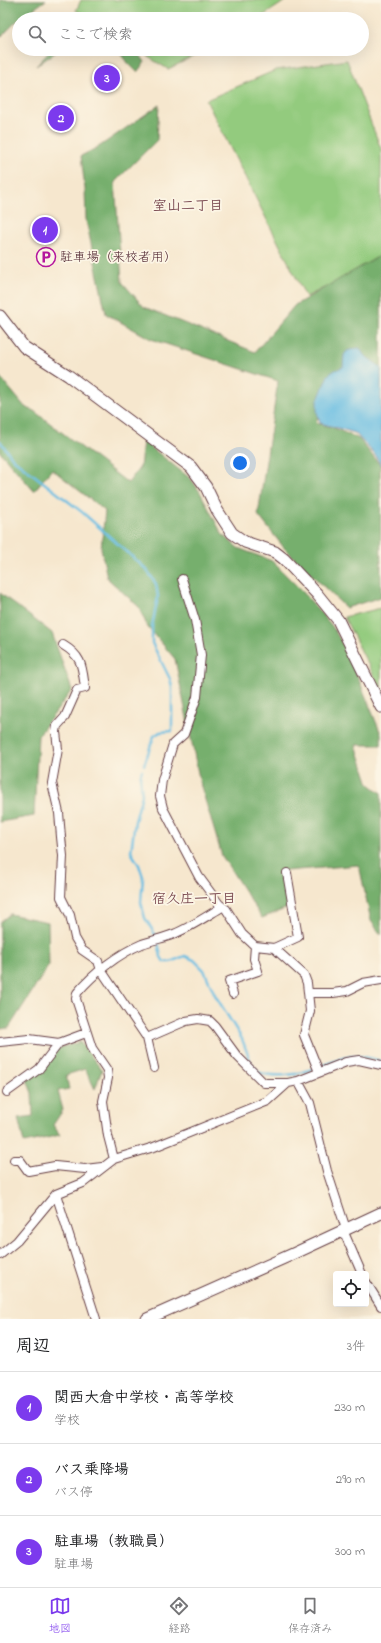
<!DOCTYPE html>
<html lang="ja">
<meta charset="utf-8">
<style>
:root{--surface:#fff;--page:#f2f2f2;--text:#202124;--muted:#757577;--line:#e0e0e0;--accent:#7c3aed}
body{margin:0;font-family:"Indie Flower","Klee One",sans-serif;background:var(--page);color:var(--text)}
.controls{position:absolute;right:12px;bottom:12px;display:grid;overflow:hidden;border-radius:4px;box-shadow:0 4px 16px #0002}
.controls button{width:36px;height:36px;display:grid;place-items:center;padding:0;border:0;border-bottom:1px solid var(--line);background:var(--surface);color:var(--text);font:20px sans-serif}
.you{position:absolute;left:240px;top:463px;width:14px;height:14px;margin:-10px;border:3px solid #fff;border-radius:50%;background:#1a73e8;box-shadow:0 0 0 6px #1a73e833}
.badge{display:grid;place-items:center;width:26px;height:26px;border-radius:50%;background:var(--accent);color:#fff;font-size:13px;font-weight:700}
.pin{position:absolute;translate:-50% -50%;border:2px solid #fff;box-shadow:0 1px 4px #0006}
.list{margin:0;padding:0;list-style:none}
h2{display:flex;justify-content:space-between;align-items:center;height:52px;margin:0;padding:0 16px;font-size:17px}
h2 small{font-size:13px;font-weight:400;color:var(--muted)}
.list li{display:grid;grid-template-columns:26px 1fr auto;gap:12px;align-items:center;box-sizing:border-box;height:72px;padding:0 16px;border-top:1px solid var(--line)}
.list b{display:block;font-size:15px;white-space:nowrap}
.list p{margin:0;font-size:13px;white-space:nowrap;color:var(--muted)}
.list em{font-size:13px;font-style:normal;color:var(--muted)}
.icon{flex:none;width:22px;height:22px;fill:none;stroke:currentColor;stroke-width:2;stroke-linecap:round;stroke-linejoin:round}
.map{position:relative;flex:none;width:381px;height:1319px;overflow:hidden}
.search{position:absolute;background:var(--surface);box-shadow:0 4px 16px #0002;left:12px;right:12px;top:12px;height:44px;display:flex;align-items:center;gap:10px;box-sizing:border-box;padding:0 14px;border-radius:22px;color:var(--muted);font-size:15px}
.sheet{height:268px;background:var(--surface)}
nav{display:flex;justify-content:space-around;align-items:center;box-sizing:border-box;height:56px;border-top:1px solid var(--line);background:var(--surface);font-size:11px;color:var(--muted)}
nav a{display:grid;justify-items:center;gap:2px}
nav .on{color:var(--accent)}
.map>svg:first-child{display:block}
.green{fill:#93cb7e;stroke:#6e7554}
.forest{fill:#76af6d;stroke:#60674c}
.water{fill:#65bce2;stroke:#586e86}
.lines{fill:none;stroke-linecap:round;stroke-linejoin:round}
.stream{stroke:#65bce2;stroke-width:2.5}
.street-casing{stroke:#643d43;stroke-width:10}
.secondary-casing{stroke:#643d43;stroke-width:13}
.street{stroke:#fff;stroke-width:8}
.secondary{stroke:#fff;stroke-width:11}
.labels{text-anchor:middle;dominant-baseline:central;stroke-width:3.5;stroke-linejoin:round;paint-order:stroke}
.poi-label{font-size:13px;fill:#4a1f2b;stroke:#fcf5e5;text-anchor:start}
.neighbourhood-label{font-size:14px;font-weight:bold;fill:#7c4c53;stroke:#fcf5e5}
</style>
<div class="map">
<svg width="381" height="1319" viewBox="0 0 381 1319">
<rect width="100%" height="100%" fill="#fcf5e5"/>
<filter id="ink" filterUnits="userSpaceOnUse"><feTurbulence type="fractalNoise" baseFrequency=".025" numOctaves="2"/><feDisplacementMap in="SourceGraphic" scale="8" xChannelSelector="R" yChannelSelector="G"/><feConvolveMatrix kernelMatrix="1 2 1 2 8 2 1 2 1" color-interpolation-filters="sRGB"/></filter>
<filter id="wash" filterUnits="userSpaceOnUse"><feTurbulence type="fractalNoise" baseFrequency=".012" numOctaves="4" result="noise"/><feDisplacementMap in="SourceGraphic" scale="16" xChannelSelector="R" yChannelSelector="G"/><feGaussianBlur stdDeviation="0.9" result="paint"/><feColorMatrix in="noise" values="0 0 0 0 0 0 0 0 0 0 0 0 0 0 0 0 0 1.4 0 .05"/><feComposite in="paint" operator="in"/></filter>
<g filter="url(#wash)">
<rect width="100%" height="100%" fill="#f6e7ce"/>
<!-- green -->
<path class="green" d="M81,0H287L258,19H99L76,11Z
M142,49H210L168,69L148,57Z
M347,60L381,149V259L306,297L206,100L276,70Z
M381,608V690L344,617Z"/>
<!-- forest -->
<path class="forest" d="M0,0H46L17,21L0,38Z
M52,49H60L36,66Z
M118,49H136L145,62L137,72L128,63Z
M159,105L157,140L115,182L122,282L144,307L255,352L295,305L381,255V372L347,373L328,378L316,423L334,428L359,439L380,465L381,597L346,608L285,549L258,515L278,381L151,339L106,314L86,220L85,189L81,156L100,146Z
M0,377L25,407L34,411L128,483L140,467L143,441L191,479L200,492L222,534L238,548L272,561L303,592L332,626L348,653L381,734V745H356L369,784L381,793V935L371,921L359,865L285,871L290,907L262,918L222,856L200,783L175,659L147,626L139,607L107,578L101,548L105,511L52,469L34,491L0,452Z
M0,593L52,633L72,690L38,736L34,816L0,822Z
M10,914L48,922L49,965L9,1028L0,1029V922Z
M80,1042L102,1070L95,1089L85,1069L66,1075L69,1089L58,1091L63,1110L53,1125L60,1135L24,1143L18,1118L33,1116L32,1093L27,1080L58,1048Z"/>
<!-- water -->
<path class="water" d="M357,348H360L364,355L381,367V466L375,455L355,433L320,423L317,412V402L328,375L335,370L343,367L344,355L347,351Z"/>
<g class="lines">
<!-- stream -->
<path class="stream" d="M0,441L13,459L82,512L147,570L156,584L158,597L152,626V643L170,679L172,687V731L160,732L154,736L144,765
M142,770L140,777L142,795L135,821L131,852L139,865L143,877L141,902L145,918L156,936
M158,942L161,957L164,962H170L185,956L194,960L204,970L215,995L242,1039L251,1063L258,1072C274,1078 297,1075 312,1069
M320,1066C347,1057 352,1052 381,1061"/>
</g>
</g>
<g filter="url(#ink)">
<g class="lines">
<defs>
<path id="street" d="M182,579L195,620L201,655L197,697L184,734L173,744L162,780L160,796L163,808L199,877L219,904L226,909L242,934L255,946L274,948L304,975L307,983L310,1011L304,1035L319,1072
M63,645C83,657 82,667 85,688L77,690L65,717L57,726L56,732L58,749L52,783L59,813L61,837L63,856L61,897L70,915L75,938L82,950L98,961L101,970L147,1038L154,1068
M274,948L298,937L287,873
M308,993H333L347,991L363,983L381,980
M233,994L229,981L258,971L254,959L255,946
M147,1038L186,1021L198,1019L210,1021L215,1026L237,1056L264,1083H288
M0,1042L29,1039L59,1043L86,1033
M298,1081L310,1103L327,1171L346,1229
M7,1092L39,1069L59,1043
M114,1159L108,1136L103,1101L108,1078L107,1070L92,1048L76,999L77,993C94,973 118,954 142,944C153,940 164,938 174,934C191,927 207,916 222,907
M14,1160H20L28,1171L55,1166L85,1169L102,1167
M56,1194L96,1319
M343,1230L362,1274
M0,1255L17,1241L56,1194L83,1183L114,1159L154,1147L268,1101L288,1083L298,1081L346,1062L359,1060L381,1065
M366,1282L381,1306"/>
<path id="secondary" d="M0,316L24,347L69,376L191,467L206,487L217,510L232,533L245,542L275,552L284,559L317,594L338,620L381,707
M147,1319L293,1254L381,1213"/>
</defs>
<!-- street casing -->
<use href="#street" class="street-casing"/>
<!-- secondary casing -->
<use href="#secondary" class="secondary-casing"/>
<!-- street -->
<use href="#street" class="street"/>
<!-- secondary -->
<use href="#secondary" class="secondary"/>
</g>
</g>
<!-- icons -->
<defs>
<symbol id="parking-ring" viewBox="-11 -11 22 22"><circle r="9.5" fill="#fcf5e5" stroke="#b5179e" stroke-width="1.5"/><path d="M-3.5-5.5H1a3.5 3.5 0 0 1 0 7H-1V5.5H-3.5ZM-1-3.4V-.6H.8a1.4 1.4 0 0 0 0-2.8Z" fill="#b5179e"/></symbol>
</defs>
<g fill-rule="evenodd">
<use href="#parking-ring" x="35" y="246" width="22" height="22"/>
</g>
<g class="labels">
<!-- poi labels -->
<g class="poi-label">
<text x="60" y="257">駐車場（来校者用）</text>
</g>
<!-- neighbourhood labels -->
<g class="neighbourhood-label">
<text x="188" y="206">室山二丁目</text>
<text x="194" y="899">宿久庄一丁目</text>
</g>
</g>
</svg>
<div class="controls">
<button><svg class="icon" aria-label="locate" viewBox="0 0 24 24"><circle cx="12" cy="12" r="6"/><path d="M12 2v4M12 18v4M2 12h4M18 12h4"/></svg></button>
</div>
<div class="you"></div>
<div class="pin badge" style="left:45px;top:230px">1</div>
<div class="pin badge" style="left:61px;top:118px">2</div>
<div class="pin badge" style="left:107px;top:78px">3</div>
<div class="search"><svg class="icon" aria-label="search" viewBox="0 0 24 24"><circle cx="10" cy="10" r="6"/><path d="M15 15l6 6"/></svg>ここで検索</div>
</div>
<section class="sheet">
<h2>周辺<small>3件</small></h2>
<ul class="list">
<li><span class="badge">1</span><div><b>関西大倉中学校・高等学校</b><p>学校</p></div><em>230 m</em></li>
<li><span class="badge">2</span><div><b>バス乗降場</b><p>バス停</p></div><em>290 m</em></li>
<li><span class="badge">3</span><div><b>駐車場（教職員）</b><p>駐車場</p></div><em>300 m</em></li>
</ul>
</section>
<nav>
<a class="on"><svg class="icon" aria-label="map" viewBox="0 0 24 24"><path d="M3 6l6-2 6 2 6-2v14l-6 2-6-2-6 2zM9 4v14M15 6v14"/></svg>地図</a>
<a><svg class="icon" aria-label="directions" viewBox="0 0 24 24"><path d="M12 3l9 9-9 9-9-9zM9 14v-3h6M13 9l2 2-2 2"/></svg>経路</a>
<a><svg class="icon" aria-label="saved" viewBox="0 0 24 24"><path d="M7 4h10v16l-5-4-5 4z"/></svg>保存済み</a>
</nav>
